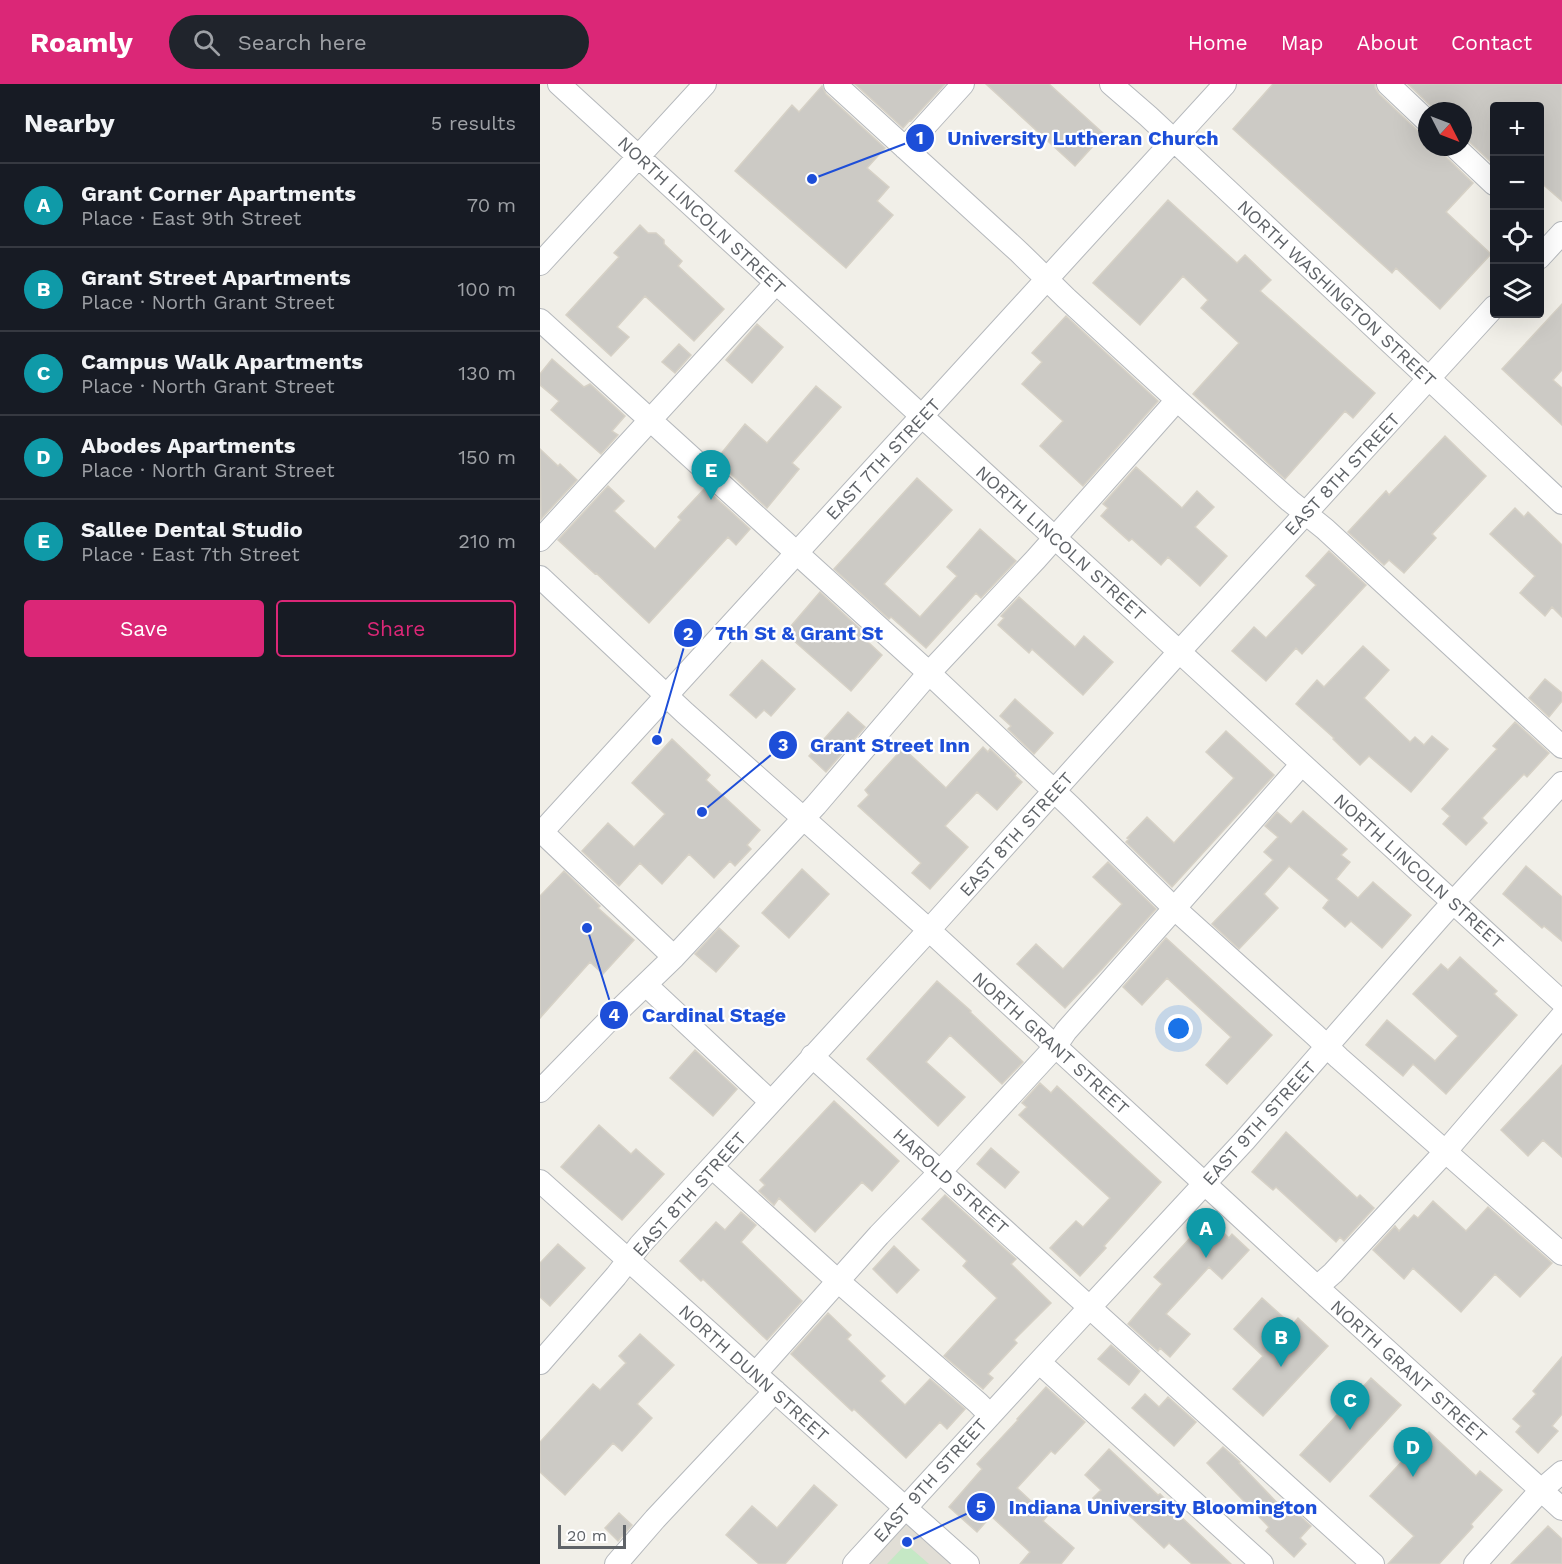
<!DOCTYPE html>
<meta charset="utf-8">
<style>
:root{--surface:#171b24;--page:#20242c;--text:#f1f3f6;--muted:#9ea1a6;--line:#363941;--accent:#db2777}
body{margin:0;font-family:"Work Sans",sans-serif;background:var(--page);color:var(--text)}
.controls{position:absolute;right:18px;top:18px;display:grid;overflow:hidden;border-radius:6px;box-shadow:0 6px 24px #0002}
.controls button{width:54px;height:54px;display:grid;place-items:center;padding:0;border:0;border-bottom:2px solid var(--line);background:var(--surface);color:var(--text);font:30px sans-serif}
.compass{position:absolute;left:878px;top:18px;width:54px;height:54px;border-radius:50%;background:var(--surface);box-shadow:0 6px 24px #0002;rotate:132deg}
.scale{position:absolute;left:18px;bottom:15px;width:68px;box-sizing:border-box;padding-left:6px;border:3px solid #5f6368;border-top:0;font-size:16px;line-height:21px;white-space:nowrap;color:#5f6368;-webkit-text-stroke:4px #fff;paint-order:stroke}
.you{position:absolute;left:639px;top:945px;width:21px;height:21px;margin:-15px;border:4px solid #fff;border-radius:50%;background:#1a73e8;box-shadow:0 0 0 9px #1a73e833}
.badge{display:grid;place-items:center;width:39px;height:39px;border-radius:50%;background:var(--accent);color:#fff;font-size:20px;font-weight:700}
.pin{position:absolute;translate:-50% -50px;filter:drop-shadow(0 2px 3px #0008)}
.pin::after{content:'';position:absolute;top:32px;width:21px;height:18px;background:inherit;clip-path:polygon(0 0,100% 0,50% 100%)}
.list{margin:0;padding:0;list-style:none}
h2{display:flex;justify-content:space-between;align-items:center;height:78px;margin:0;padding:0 24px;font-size:26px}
h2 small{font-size:20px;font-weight:400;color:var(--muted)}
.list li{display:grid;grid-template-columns:39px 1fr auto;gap:18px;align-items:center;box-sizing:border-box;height:84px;padding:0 24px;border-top:2px solid var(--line)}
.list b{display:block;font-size:22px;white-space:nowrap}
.list p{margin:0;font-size:20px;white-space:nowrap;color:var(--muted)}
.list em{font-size:20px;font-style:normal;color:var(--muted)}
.actions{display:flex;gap:12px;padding:18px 24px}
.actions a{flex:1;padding:14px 0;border:2px solid var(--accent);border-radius:6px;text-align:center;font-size:21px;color:var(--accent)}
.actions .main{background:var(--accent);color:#fff}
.icon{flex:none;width:33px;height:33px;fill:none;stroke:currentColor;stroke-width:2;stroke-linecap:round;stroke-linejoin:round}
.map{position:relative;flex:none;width:1022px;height:1480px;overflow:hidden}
header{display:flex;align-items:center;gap:36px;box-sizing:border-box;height:84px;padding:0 30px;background:var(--accent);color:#fff}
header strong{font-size:28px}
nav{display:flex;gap:33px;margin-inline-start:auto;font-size:21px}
.search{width:420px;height:54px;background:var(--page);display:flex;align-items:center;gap:15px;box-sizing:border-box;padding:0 21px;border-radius:33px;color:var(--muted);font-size:22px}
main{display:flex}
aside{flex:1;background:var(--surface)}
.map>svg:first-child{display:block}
.education{fill:#e1ded6}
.green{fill:#c5e8c5}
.building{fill:#cccac5;stroke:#d6d1c6;stroke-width:1.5}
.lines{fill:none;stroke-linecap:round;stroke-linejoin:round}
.minor-casing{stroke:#b5b8bc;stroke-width:24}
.minor{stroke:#fff;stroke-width:22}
.labels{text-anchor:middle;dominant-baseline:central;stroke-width:4.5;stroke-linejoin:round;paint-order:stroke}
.street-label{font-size:18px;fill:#5f6368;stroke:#fff}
.leader{fill:none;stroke:#1d4ed8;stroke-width:2}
.callout-dot{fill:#1d4ed8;stroke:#fff;stroke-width:2}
.mark-label{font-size:18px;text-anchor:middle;font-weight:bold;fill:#fff}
.callout-label{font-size:20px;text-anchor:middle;font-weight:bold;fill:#1d4ed8;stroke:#fff;stroke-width:4.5;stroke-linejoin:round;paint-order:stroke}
</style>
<header>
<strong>Roamly</strong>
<div class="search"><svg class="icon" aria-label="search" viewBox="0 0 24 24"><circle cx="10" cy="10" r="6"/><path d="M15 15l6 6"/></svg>Search here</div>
<nav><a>Home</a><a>Map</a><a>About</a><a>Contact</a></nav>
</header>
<main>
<aside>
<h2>Nearby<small>5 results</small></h2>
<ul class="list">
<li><span class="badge" style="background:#0f9aa8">A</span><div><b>Grant Corner Apartments</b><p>Place · East 9th Street</p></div><em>70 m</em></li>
<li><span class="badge" style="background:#0f9aa8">B</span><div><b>Grant Street Apartments</b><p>Place · North Grant Street</p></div><em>100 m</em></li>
<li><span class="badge" style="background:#0f9aa8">C</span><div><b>Campus Walk Apartments</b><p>Place · North Grant Street</p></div><em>130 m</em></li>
<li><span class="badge" style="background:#0f9aa8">D</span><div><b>Abodes Apartments</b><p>Place · North Grant Street</p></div><em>150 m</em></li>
<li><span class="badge" style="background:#0f9aa8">E</span><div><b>Sallee Dental Studio</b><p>Place · East 7th Street</p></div><em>210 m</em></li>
</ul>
<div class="actions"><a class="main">Save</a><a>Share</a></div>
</aside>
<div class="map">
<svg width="1022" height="1480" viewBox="0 0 1022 1480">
<rect width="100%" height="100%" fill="#f1efe8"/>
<!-- education -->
<path class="education" d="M365,1436L414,1480H325Z"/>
<!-- green -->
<path class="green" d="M366,1460L389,1480H347Z"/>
<!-- building -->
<path class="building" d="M315,0H405L371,37L370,36L363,44Z
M446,0H509L564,50L535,82Z
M733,0H835V4L839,10L878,47L887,52V63H899L906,73L933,99L906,128L951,170L900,225L856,184L852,189L693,45Z
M868,0H1022V117L999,97V22H954V74L951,78L923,52V27H896Z
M282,2L286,10L345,64L327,84L349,103L337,117L353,131L306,184L195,87L252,21L259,28Z
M628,116L697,179L705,171L731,196L720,207L835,309L813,334L805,327L745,395L653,310L699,259L661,224L668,216L643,192L600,241L553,199Z
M100,141L108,149H116L124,156V160L142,177L138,182L184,225L154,257L105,212L77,243L89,253L71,272L26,231L79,173L74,169Z
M1022,220V286L1013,296L1022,304V341L962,285Z
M526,232L618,317L543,402L500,362L523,337L482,300L502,278L492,269Z
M217,240L243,263L212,299L186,276Z
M139,260L151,271L135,289L122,278Z
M12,275L44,303L50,300L85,332L72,347L78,351L61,370L11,326L19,317L0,301V290Z
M276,302L301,323L252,379L259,385L227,424L176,376L205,340L227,359Z
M905,352L946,392L892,450L896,454L864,489L849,476L844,481L808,448L846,407L849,411Z
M0,365L18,382L20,380L37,396L1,435Z
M596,383L642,424L657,407L674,423L655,443L687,472L660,502L628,473L621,481L592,455L589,457L561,432L568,424L563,420Z
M377,394L412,426L344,500L380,533L417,492L407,483L440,445L476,477L441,514L436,509L386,564L351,533L349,535L294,485Z
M68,402L84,417L74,427L115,465L141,436L138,433L165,404L210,445L196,461L188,453L109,539L56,489L55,490L18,456Z
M975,424L984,433L988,428L1022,461V533L1012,523L1005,532L980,509L995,492L950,450Z
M789,467L826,501L762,570L756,564L726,597L692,567L714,543L726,554L776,501L766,492Z
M280,508L331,555L328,558L342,571L311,607L245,549Z
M479,513L535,563L544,552L573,578L543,611L492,565L489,569L458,541L464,534L461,532Z
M823,562L849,586L824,614L870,658L875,653L884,661L892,652L908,665L871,708L829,672L820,681L793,655L794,654L756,620L777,596L784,603Z
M222,576L255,605L231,632L224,626L216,634L190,611Z
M1005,595L1022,609V617L1009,633L989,614Z
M475,615L513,649L494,670L468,645L471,642L460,632Z
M308,628L325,643L286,688L269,672Z
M975,638L1009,669L987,693L984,690L942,734L947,739L926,761L903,740L910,732L902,725L957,665L953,662Z
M686,647L734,691L632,803L586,758L589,755L587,754L607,733L634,759L694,694L666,668Z
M132,655L170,691L166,696L220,746L207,761L211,765L195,782L190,777L174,794L149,770L122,800L100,779L79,802L42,767L68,739L94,763L125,730L92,699Z
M443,663L448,668L450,665L476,690L475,692L482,698L457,726L437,708L405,742L428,763L390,805L372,789L381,779L318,722L329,711L325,706L363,664L406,704Z
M763,727L807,765L801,771L810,778L796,795L818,814L833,798L871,831L842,864L811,837L805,843L783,824L789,816L749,782L724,810L738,824L699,865L672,840L733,776L724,768L738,753L725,742L737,728L751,740Z
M568,778L616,825L562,885L525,924L477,880L496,860L523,885L582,820L553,793Z
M986,782L1022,813V857L1004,842L1002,844L963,810Z
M262,785L289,810L249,854L222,829Z
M24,787L60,822L58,824L94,856L63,890L50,878L0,934V812Z
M179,844L199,862L176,888L155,870Z
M626,854L732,951L687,1000L666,981L691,953L627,894L602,921L583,903Z
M920,873L957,907L954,910L977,931L906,1010L873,980L863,992L826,961L847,936L895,977L918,952L873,910L901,880L908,886Z
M397,897L431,927L430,928L483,978L462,1000L410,951L386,978L425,1013L398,1042L327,975Z
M155,966L197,1005L173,1032L130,994Z
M1022,981V1073L1003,1056L988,1072L961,1046Z
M500,999L511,1009L517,1002L621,1098L564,1162L566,1164L540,1192L510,1164L536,1137L543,1143L570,1114L479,1031L487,1023L482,1019Z
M294,1017L359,1077L332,1107L322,1098L275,1148L239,1114L234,1121L219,1107L225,1101L220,1096Z
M59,1041L91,1070L96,1065L124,1090L82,1136L21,1083Z
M746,1048L817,1114L820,1111L834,1124L804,1157L800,1153L796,1158L736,1103L733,1106L712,1088Z
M451,1064L479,1088L465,1104L437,1080Z
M405,1111L476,1175L471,1180L511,1219L474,1256L477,1259L448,1290L453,1294L443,1305L404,1272L457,1214L423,1182L427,1177L382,1135Z
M893,1117L926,1147L948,1123L1012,1179L980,1213L955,1190L921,1228L873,1184L864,1195L833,1166L855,1142L859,1147L874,1131L878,1134Z
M201,1128L216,1141L201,1158L262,1217L227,1256L163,1195L161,1197L140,1177L176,1138L185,1146Z
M666,1132L689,1154L692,1150L709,1166L682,1195L669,1183L626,1230L650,1250L630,1273L620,1264L618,1267L588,1240L622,1200L614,1193L651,1153L649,1151Z
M18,1160L45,1184L10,1222L0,1213V1179Z
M354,1162L379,1186L357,1209L333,1185Z
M722,1214L752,1241L758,1234L788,1262L723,1332L693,1305L723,1272L694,1245Z
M288,1229L311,1251L307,1255L345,1292L340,1297L365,1321L390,1295L425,1325L407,1345L400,1338L366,1374L314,1325L312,1327L251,1270Z
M100,1250L134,1281L97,1320L112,1334L82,1367L73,1359L25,1411L0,1388V1358L53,1300L60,1306L86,1279L79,1272Z
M571,1261L600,1287L589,1301L558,1275Z
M1022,1273V1330L1012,1342L1018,1347L998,1369L976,1348L981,1342L973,1335L996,1310L993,1307Z
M831,1294L861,1321L790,1398L760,1371Z
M506,1303L545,1338L515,1370L511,1367L477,1404L507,1432L503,1437L534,1464L521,1480H480L490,1468L451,1432L437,1448L409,1423L442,1385L437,1380L478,1336L477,1335Z
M605,1310L619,1323L628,1313L656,1338L634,1362L592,1324Z
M889,1348L936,1392L940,1387L962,1406L931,1440L933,1443L899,1480H848L874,1452L830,1412Z
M683,1363L700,1378L699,1379L745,1427L749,1422L771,1442L760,1454L766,1460L754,1473L726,1447L729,1443L667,1379Z
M569,1365L618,1411L620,1410L638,1428L637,1429L691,1480H652L629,1459L624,1464L575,1418L567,1427L553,1414L561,1406L545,1391Z
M274,1401L297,1421L245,1480H219L186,1451L212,1422L237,1444Z
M79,1429L92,1441L78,1457L65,1444Z
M1008,1442L1022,1455V1480H971Z"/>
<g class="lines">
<defs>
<path id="minor" d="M19,0L1022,918
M295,0L479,168L526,214L637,316L750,417L785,445L1022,663
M571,0L608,32L1022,419
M848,0L887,37
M915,63L954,100
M365,64L423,0
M999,174L1022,149
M0,180L165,0
M0,236L389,589L530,722L634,824L775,951L799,974L1022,1170
M0,456L236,199
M0,493L145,629L389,846L777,1203L1022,1425
M2,748L134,873
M0,750L685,0
M106,901L231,1018
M272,972L833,1480
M0,1007L76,929L134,873L276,721L389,589L496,475L637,316
M172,1083L298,1197L438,1319L450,1331
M0,1097L428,1480
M777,1203L793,1189L905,1068L1022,932
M499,1278L722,1480
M0,1279L76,1192L100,1161L389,846L639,568L954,223
M215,1290L339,1151L400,1088L515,963L526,947L762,680
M76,1480L115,1435L235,1307
M314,1480L499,1278L705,1056L899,834L1022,699
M935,1480L1001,1406L1022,1388"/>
</defs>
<!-- minor casing -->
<use href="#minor" class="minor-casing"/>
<!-- minor -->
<use href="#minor" class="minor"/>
</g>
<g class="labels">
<!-- street labels -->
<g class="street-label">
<text transform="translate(162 131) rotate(43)">NORTH LINCOLN STREET</text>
<text transform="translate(797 209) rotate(43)">NORTH WASHINGTON STREET</text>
<text transform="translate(343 375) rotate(-47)">EAST 7TH STREET</text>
<text transform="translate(802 390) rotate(-47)">EAST 8TH STREET</text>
<text transform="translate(521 459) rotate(42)">NORTH LINCOLN STREET</text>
<text transform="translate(476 750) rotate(-48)">EAST 8TH STREET</text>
<text transform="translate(879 787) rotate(42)">NORTH LINCOLN STREET</text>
<text transform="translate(511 959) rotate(42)">NORTH GRANT STREET</text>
<text transform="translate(719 1039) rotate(-48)">EAST 9TH STREET</text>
<text transform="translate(411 1097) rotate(42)">HAROLD STREET</text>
<text transform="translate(149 1110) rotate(-48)">EAST 8TH STREET</text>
<text transform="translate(869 1287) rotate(42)">NORTH GRANT STREET</text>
<text transform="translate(214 1289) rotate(42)">NORTH DUNN STREET</text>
<text transform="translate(390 1396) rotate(-48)">EAST 9TH STREET</text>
</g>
</g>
<!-- callouts -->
<path class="leader" d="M272 95L380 54M117 656L148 549M162 728L243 661M47 844L74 931M367 1458L441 1423"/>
<g class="callout-dot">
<circle cx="272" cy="95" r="6"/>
<circle cx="117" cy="656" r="6"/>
<circle cx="162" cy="728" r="6"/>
<circle cx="47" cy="844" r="6"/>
<circle cx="367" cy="1458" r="6"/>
<circle cx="380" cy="54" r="15"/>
<circle cx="148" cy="549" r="15"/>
<circle cx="243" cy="661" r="15"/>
<circle cx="74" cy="931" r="15"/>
<circle cx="441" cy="1423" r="15"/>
</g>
<g class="mark-label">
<text x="380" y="60">1</text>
<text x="148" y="556">2</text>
<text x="243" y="667">3</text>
<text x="74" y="937">4</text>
<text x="441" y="1429">5</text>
</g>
<g class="callout-label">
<text x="543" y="61">University Lutheran Church</text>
<text x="259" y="556">7th St &amp; Grant St</text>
<text x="350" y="668">Grant Street Inn</text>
<text x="174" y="938">Cardinal Stage</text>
<text x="623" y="1430">Indiana University Bloomington</text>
</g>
</svg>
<div class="controls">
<button>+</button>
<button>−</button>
<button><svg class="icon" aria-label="locate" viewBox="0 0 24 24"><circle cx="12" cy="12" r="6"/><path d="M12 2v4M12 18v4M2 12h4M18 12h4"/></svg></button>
<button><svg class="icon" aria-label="layers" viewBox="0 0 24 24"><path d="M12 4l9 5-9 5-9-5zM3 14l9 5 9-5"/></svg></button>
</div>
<svg class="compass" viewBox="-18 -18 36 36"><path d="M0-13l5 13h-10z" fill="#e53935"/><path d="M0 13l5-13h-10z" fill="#9ea1a6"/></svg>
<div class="scale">20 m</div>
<div class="you"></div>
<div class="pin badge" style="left:666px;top:1174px;background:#0f9aa8">A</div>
<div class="pin badge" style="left:741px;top:1283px;background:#0f9aa8">B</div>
<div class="pin badge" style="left:810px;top:1346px;background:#0f9aa8">C</div>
<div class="pin badge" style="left:873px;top:1393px;background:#0f9aa8">D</div>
<div class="pin badge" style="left:171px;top:416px;background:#0f9aa8">E</div>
</div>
</main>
